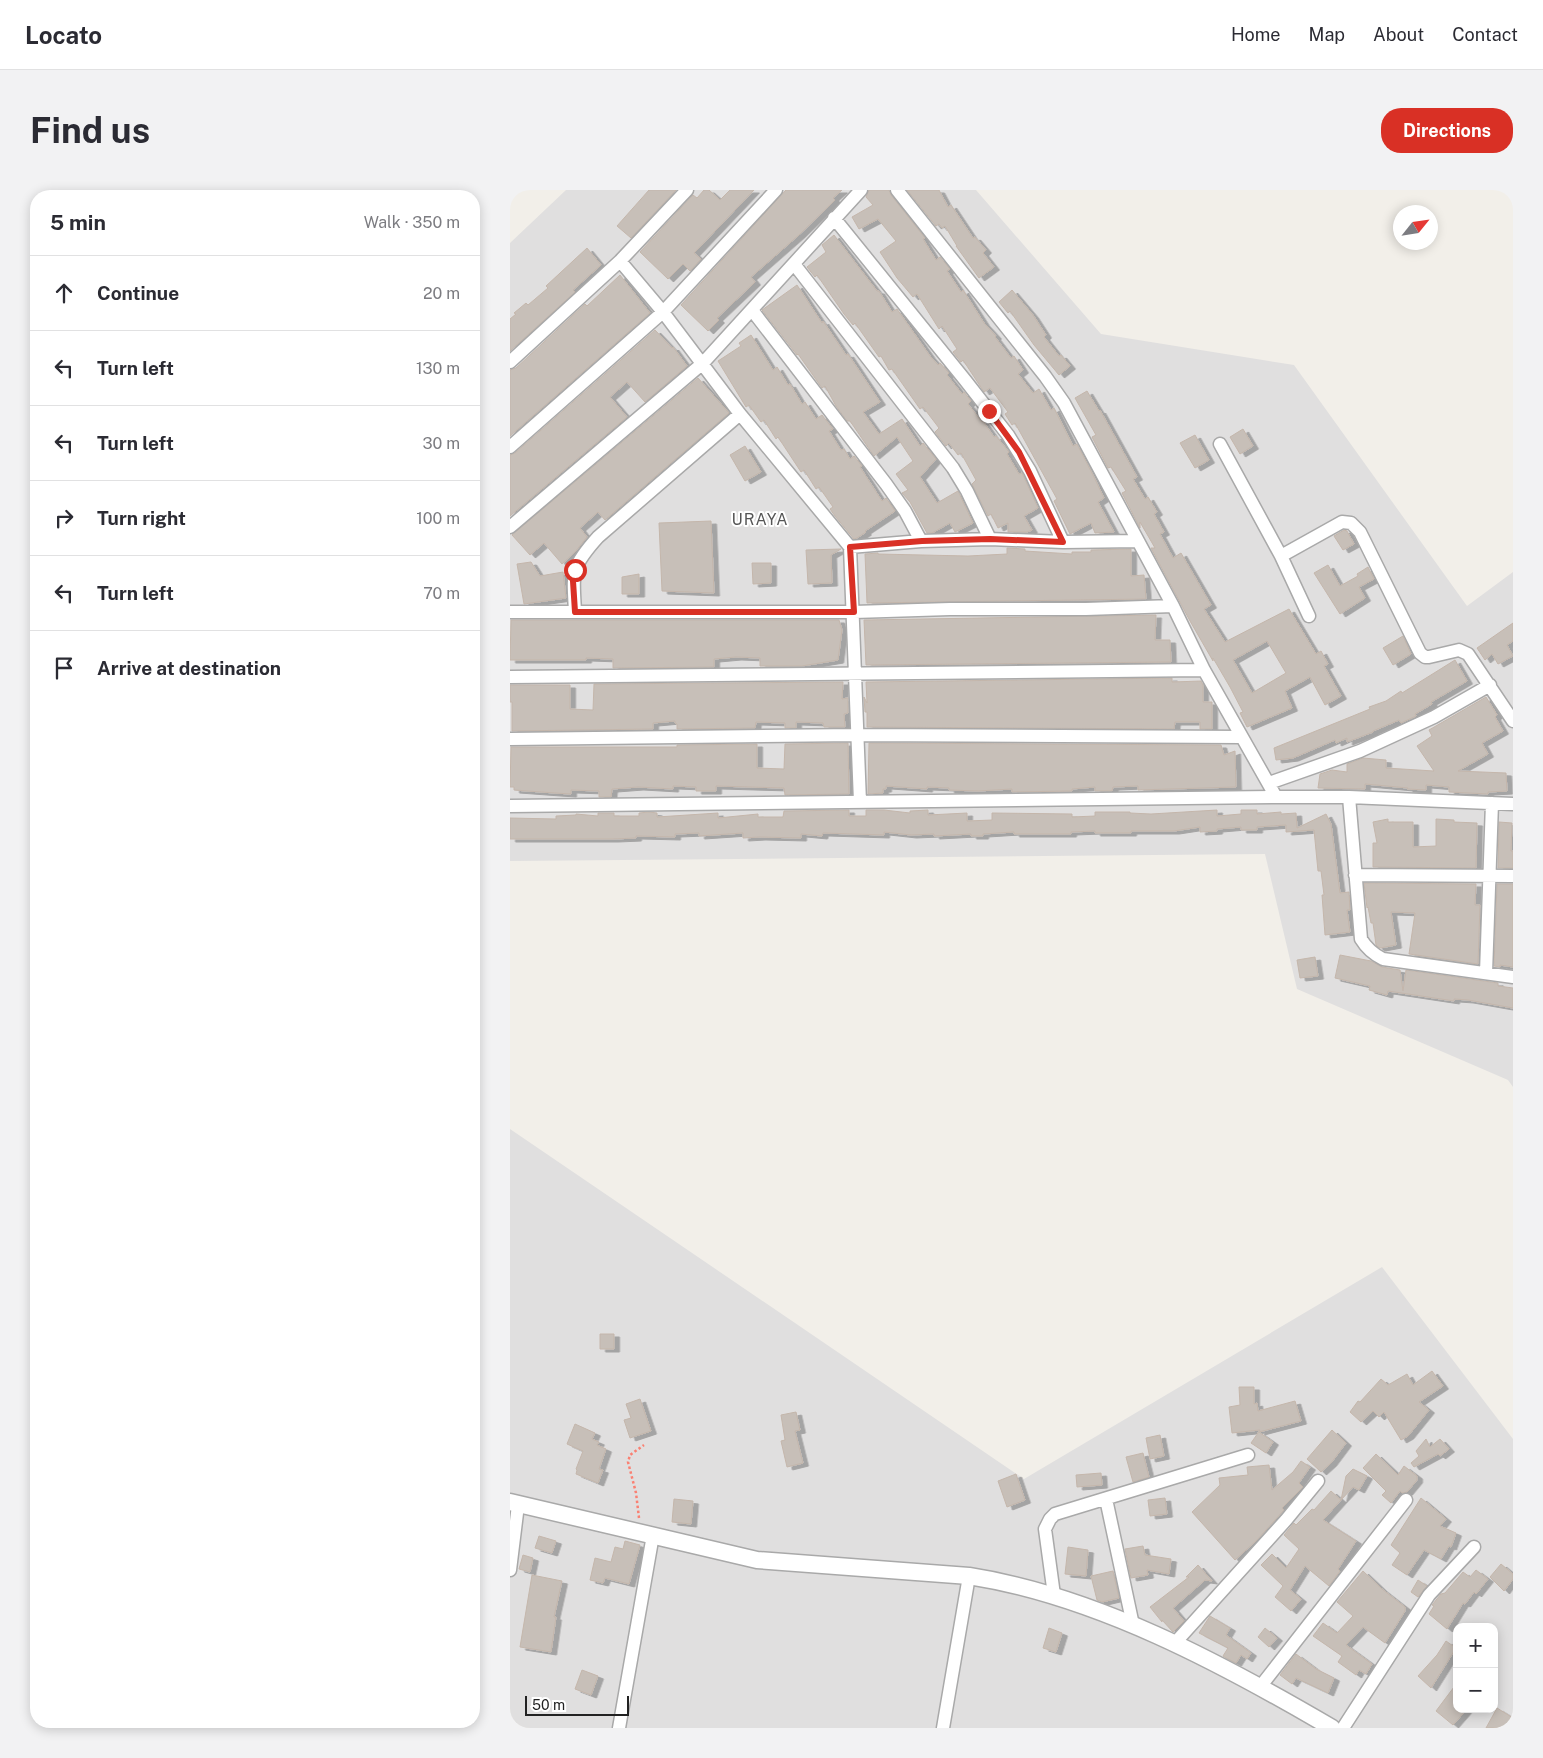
<!DOCTYPE html>
<meta charset="utf-8">
<style>
:root{--surface:#fff;--page:#f2f2f3;--text:#2b2b33;--muted:#7c7c81;--line:#e1e1e2;--accent:#d93025}
body{margin:0;font-family:"Public Sans",sans-serif;background:var(--page);color:var(--text)}
.controls{position:absolute;right:15px;bottom:15px;display:grid;overflow:hidden;border-radius:10px;box-shadow:0 2px 12px #0003}
.controls button{width:45px;height:45px;display:grid;place-items:center;padding:0;border:0;border-bottom:1px solid var(--line);background:var(--surface);color:var(--text);font:25px sans-serif}
.compass{position:absolute;left:883px;top:15px;width:45px;height:45px;border-radius:50%;background:var(--surface);box-shadow:0 2px 12px #0003;rotate:60deg}
.scale{position:absolute;left:15px;bottom:12px;width:104px;box-sizing:border-box;padding-left:5px;border:2px solid #222;border-top:0;font-size:14px;line-height:18px;white-space:nowrap;color:#222;-webkit-text-stroke:4px #fff;paint-order:stroke}
.stop{position:absolute;width:15px;height:15px;margin:-11px;border:4px solid #d93025;border-radius:50%;background:#fff}
.stop.end{background:#d93025;border-color:#fff;box-shadow:0 1px 5px #0008}
.list{margin:0;padding:0;list-style:none}
h2{display:flex;justify-content:space-between;align-items:center;height:65px;margin:0;padding:0 20px;font-size:21px}
h2 small{font-size:16px;font-weight:400;color:var(--muted)}
.list li{display:grid;grid-template-columns:32px 1fr auto;gap:15px;align-items:center;box-sizing:border-box;height:75px;padding:0 20px;border-top:1px solid var(--line)}
.list b{display:block;font-size:19px;white-space:nowrap}
.list em{font-size:16px;font-style:normal;color:var(--muted)}
.icon{flex:none;width:28px;height:28px;fill:none;stroke:currentColor;stroke-width:2;stroke-linecap:round;stroke-linejoin:round}
.map{position:relative;flex:none;width:1003px;height:1538px;overflow:hidden;border-radius:20px}
header{display:flex;align-items:center;gap:30px;box-sizing:border-box;height:70px;padding:0 25px;background:var(--surface);border-bottom:1px solid var(--line)}
header strong{font-size:24px}
nav{display:flex;gap:28px;margin-inline-start:auto;font-size:18px}
.intro{display:flex;align-items:center;justify-content:space-between;box-sizing:border-box;height:120px;padding:0 30px}
h1{margin:0;font-size:35px}
.button{padding:12px 22px;border-radius:20px;background:var(--accent);color:#fff;font-size:18px;font-weight:700}
main{display:flex;gap:30px;padding:0 30px}
aside{flex:1;background:var(--surface);border-radius:20px;box-shadow:0 2px 12px #0003}
.map>svg:first-child{display:block}
.residential{fill:#e0dfdf;fill-rule:evenodd}
.building{fill:#c7bfb8;stroke:#c4b6ab;fill-rule:evenodd;filter:url(#shadow)}
.lines{fill:none;stroke-linecap:round;stroke-linejoin:round}
.minor-casing{stroke:#a9a9a9;stroke-width:15}
.tertiary-casing{stroke:#a9a9a9;stroke-width:19}
.path{stroke:#fa8072;stroke-width:2.5;stroke-dasharray:2.5 2.5;stroke-linecap:butt}
.minor{stroke:#fff;stroke-width:12}
.tertiary{stroke:#fff;stroke-width:16}
.route{stroke:#d93025;stroke-width:6}
.labels{text-anchor:middle;dominant-baseline:central;stroke-width:4;stroke-linejoin:round;paint-order:stroke}
.quarter-label{font-size:16px;letter-spacing:1px;fill:#555;stroke:#fff}
</style>
<header>
<strong>Locato</strong>
<nav><a>Home</a><a>Map</a><a>About</a><a>Contact</a></nav>
</header>
<div class="intro"><h1>Find us</h1><a class="button">Directions</a></div>
<main>
<aside>
<h2>5 min<small>Walk · 350 m</small></h2>
<ul class="list">
<li><svg class="icon" aria-label="ahead" viewBox="0 0 24 24"><path d="M12 20V5M6 11l6-6 6 6"/></svg><div><b>Continue</b></div><em>20 m</em></li>
<li><svg class="icon" aria-label="left" viewBox="0 0 24 24"><path d="M17 20v-9H6M10 6l-5 5 5 5"/></svg><div><b>Turn left</b></div><em>130 m</em></li>
<li><svg class="icon" aria-label="left" viewBox="0 0 24 24"><path d="M17 20v-9H6M10 6l-5 5 5 5"/></svg><div><b>Turn left</b></div><em>30 m</em></li>
<li><svg class="icon" aria-label="right" viewBox="0 0 24 24"><path d="M7 20v-9h11M14 6l5 5-5 5"/></svg><div><b>Turn right</b></div><em>100 m</em></li>
<li><svg class="icon" aria-label="left" viewBox="0 0 24 24"><path d="M17 20v-9H6M10 6l-5 5 5 5"/></svg><div><b>Turn left</b></div><em>70 m</em></li>
<li><svg class="icon" aria-label="arrive" viewBox="0 0 24 24"><path d="M6 21V4h12l-3 4 3 4H6"/></svg><div><b>Arrive at destination</b></div></li>
</ul>
</aside>
<div class="map">
<svg width="1003" height="1538" viewBox="0 0 1003 1538">
<defs>
<filter id="shadow"><feDropShadow dx="5.5" dy="3" stdDeviation="0" flood-color="#0004"/></filter>
</defs>
<rect width="100%" height="100%" fill="#f2efe9"/>
<!-- residential -->
<path class="residential" d="M56,0H466L591,144L784,175L957,416L1003,382V897L998,890L787,799L755,664L0,671V53Z
M0,939L514,1289L872,1077L1003,1249V1538H0ZM947,1437H984V1519H947Z"/>
<!-- building -->
<path class="building" d="M139,0H166L121,48L107,36Z
M194,0H199L210,10L220,0H244L184,63L191,69L180,81L173,74L158,89L130,62L183,5L187,8Z
M276,0H332L323,8L325,10L290,44L241,87L245,92L207,128L209,130L198,141L171,115Z
M359,0H379L381,5L415,48L413,49L426,70L430,67L440,79L437,81L451,102L453,100L474,133L486,146L485,147L501,168L504,166L513,180L508,184L523,203L529,199L541,220L544,218L563,256L567,254L584,287L594,308L588,312L604,342L585,343L581,333L560,344L544,311L547,309L505,233L502,235L495,224L498,222L480,198L474,202L453,170L451,172L443,162L447,159L432,136L429,139L407,104L403,107L387,88L370,62L386,51L368,29L349,39L342,27L363,15L356,7Z
M397,0H429L438,17L441,15L463,48L465,47L476,60L473,63L484,77L469,88L446,56H447L435,36L432,38L429,34L426,36Z
M324,45L367,101H369L382,122L387,119L420,166L428,175L430,173L439,183L437,185L452,204L454,202L461,211L458,214L472,232L473,231L484,247L486,246L499,262L497,264L509,284L512,283L513,285L528,318L514,326L522,340L517,342H498V333L488,338L481,324L478,326L462,294L466,290L451,263L448,265L439,253L436,256L425,242L429,238L413,217L410,219L382,179L379,180L371,166L369,167L345,133L343,135L334,124L307,85L305,87L297,77L316,62L312,55Z
M77,58L91,75L63,100L65,102L0,161V129L6,124L4,123L16,113L18,115L38,98L36,96Z
M110,85L140,123L0,246V180L6,178L75,114L77,116Z
M287,95L312,133L313,131L336,165L338,164L370,212L353,222L369,244L392,229L410,256L413,253L426,269L410,287L427,313L448,301L463,333L445,342L440,333L422,343H417L400,312L392,303L398,300L386,284L403,271L387,247L364,266L340,231H337L326,216L315,196L312,198L288,164L287,165L252,120Z
M502,100L523,125L536,145L534,147L549,166L551,165L560,176L549,185L524,155L500,121L498,123L489,112Z
M145,140L162,158L163,157L177,176L135,212L117,192L100,207L117,227L0,326V265L5,263Z
M241,145L263,180L267,177L278,195L280,194L292,214L295,212L306,229L312,225L323,239L319,241L331,260L334,259L340,269L344,266L352,276L350,277L372,311L376,308L385,321L355,341L356,342L347,348L344,349L325,326L320,319L323,317L309,297L306,299L294,280L291,282L268,247L266,249L254,230L251,232L239,215L236,217L208,171L231,156L229,153Z
M188,188L219,223L95,330L88,322L70,338L77,347L65,362L52,374L34,353L20,365L2,345Z
M577,201L589,221L590,220L627,287L623,289L635,309L638,307L647,322L644,324L654,342L650,344L663,368L671,363L701,415L694,419L715,452L779,419L806,464L811,461L818,474L814,476L831,506L815,515L800,487L775,501L782,518L737,537L730,523L733,522L720,497L703,468V471L680,431L641,358H645L630,332V338L612,303L616,301L601,277L598,278L582,247L586,245L565,208ZM757,451L776,483L742,503L723,470Z
M733,239L743,256L730,264L720,247Z
M685,245L699,270L685,278L670,253Z
M235,256L251,282L235,291L220,265Z
M201,331L204,403L152,401L149,333Z
M834,340L837,341L844,354L833,360L824,346Z
M497,358L515,359V361L562,364V362H581V360L621,359V386L634,385L636,409L357,413L355,364L368,363V364L458,366L497,364Z
M331,359L321,365L322,393L298,394L296,360Z
M21,372L30,386L53,382L56,408L14,414L7,374Z
M242,373H261V393L243,394Z
M818,375L830,396L848,386L847,384L858,377L864,389L849,397L855,408L830,424L804,383Z
M129,384V404H112V387Z
M646,425L645,450H660L661,472L356,475L354,430Z
M1,430H329L332,440L328,470L292,476H250V468L226,467L204,469V477L103,478V469L76,468V470H0Z
M1003,433V451L997,455L1003,466L988,474L982,464L975,470L967,458Z
M893,446L901,464L883,475L873,458Z
M945,470L957,491L921,512L922,514L905,524L906,526L891,533L889,530L863,541V542L837,552V548L826,553L825,550L783,568L766,570L764,558L860,519L859,517L876,511L891,501L892,503Z
M662,488V492L691,491L693,495V512H702V539H690V532H665L664,539L359,537H357V522H355L354,507L357,513L356,492Z
M333,492L332,509L338,508V523L334,524L335,537H314L313,533L286,532V538H275V533L246,532L245,538L167,539V534L165,533V531L143,533V539L2,541V512H0V495H60V519L83,520L84,494Z
M976,507L987,525L985,527L993,541L972,553L978,564L948,581L996,583L997,601L978,602V604L939,602V597L916,595V600L897,599L898,598L855,594V599L808,598L810,584L822,580L837,582V574L853,568L876,570V578L924,581L907,556L922,546L919,540Z
M338,553L339,604L275,605L274,598L206,596V601H186V597L163,596V599L128,597L102,599L101,607H89V601L61,600V604L45,603L4,600V597H0L1,557H167V555L247,554V578L274,579L275,554Z
M359,553L711,555L714,565L725,561L726,597L628,600V596L603,597L602,601H585V597L562,599V601L502,602V599L468,601L439,600V598L417,597V599L376,596V599H373V603L358,604Z
M339,620V626H356V620H374L400,623V621L418,620V625L457,623V631L482,630V623L562,624V627L585,626V622H620V623L641,624L707,620V626L731,624V620H747V624L771,622V624L786,623L787,638L816,624L821,634L830,703L839,702L840,720H837L840,742L815,745L812,705H814L811,681H808L804,640L776,642V635L747,637V640H731V637L707,639V641L690,642V637L664,641H621V643H585V641L561,642V644H504V642L473,644V646H461V644L424,646V644L401,645L374,642V645L313,643L312,646L291,644V648L250,647L233,648V643L189,646V643L165,644V647L126,646V648L103,649H0V628L46,629V626L66,625V624L88,626V623H104V626H129V623L139,622L147,623V627L208,623V628L248,624V627H273L274,621Z
M878,629V632H903V657L926,656V629L944,630V632L967,633L966,678L863,677V653H867L863,632Z
M989,632L1002,633L1001,661H1003V678H988Z
M854,693L966,694L965,715H970L968,774L899,764L905,723L881,722L886,755L870,758L868,757L866,755L863,733H861L858,717L857,718Z
M987,694H1003V777L990,775V777L984,776Z
M830,765L861,771L872,777L890,780L893,801L896,780L988,793V796L1003,798V818L958,810L944,809V811L878,801L877,805L859,800L860,796L825,788Z
M805,767L808,786L790,788L787,770Z
M90,1144H104V1159H90Z
M922,1181L933,1196L909,1212L919,1220L898,1246L891,1250L874,1222L869,1227L863,1221L851,1232L840,1222L848,1211L850,1212L871,1189L878,1195L897,1184L903,1195Z
M729,1197H744V1214L747,1213L748,1221L785,1211L791,1231L749,1242L763,1252L756,1263L741,1253L750,1240L722,1243L719,1217L730,1215Z
M130,1209L141,1241L120,1248L114,1230L121,1228L116,1214Z
M286,1222L290,1240L285,1241L293,1273L277,1277L271,1251L275,1250L271,1225Z
M65,1234L85,1243L82,1249L89,1252L87,1255L96,1259L89,1279L93,1280L88,1293L66,1284L67,1280L66,1279L73,1261L57,1254Z
M822,1240L836,1253L821,1273L811,1282L797,1269Z
M650,1245L654,1266L640,1269L636,1248Z
M916,1249L920,1257L930,1249L939,1259L930,1266L928,1264L904,1277L901,1273L909,1266L906,1261Z
M633,1263L639,1287L623,1292L616,1267Z
M866,1264L888,1285L894,1276L907,1286V1290L897,1302L892,1303L890,1301L881,1313L872,1305L876,1301L853,1278Z
M791,1271L800,1277L789,1293L793,1297L772,1318L774,1320L747,1350L725,1370L682,1322L710,1295L709,1288L738,1285L737,1277L759,1275L762,1300L783,1282Z
M843,1279L857,1286L849,1300L843,1297L831,1310L836,1286Z
M591,1283L592,1295L567,1297L566,1285Z
M506,1284L515,1310L497,1317L488,1291Z
M821,1301L831,1310L813,1330L846,1351L828,1379L830,1381L819,1396L795,1376L780,1400L791,1409L781,1421L765,1407L773,1396L751,1375L762,1364L776,1378L789,1359L774,1345L784,1333L786,1335L802,1319L804,1320Z
M655,1308L657,1324L640,1326L638,1310Z
M911,1308L936,1329L930,1336L946,1343L941,1357L939,1356L931,1369L914,1360L897,1385L882,1375L890,1363L881,1355Z
M164,1309L183,1311L181,1334L162,1332Z
M29,1346L46,1351L42,1363L25,1358Z
M115,1351L130,1355L119,1394L95,1388L93,1393L80,1390L85,1368L101,1372L105,1357L113,1359Z
M633,1356L635,1365L661,1369L659,1384L637,1380L638,1385L621,1388L615,1359Z
M558,1357L578,1360L576,1386L555,1384Z
M13,1365L23,1368L20,1382L9,1379Z
M991,1374L1003,1384V1389L994,1401L980,1387Z
M688,1375L702,1391L695,1390L663,1418L674,1431L663,1442L652,1430V1432L640,1417L679,1387H676Z
M966,1380L978,1389L966,1404L964,1402L955,1414L953,1413L937,1439L919,1424L924,1416L922,1415L931,1404L935,1403L953,1382L960,1387Z
M603,1381L609,1408L592,1412L587,1410L581,1386Z
M853,1381L872,1399L895,1417V1421L875,1453L853,1437L836,1455L862,1474L856,1484L849,1480L846,1485L828,1472L832,1466L803,1446L813,1433L827,1443L843,1426L827,1412Z
M22,1385L52,1391L44,1427H46L41,1462L10,1457Z
M908,1390L917,1396L908,1407L901,1402Z
M700,1426L720,1438L716,1445L741,1463L737,1469L731,1465L726,1473L716,1468L713,1466L718,1458L689,1443Z
M539,1438L552,1443L546,1462L533,1458Z
M755,1438L767,1448L759,1457L748,1447Z
M936,1451L946,1458L921,1498L908,1486L927,1465Z
M786,1464L806,1479L824,1488L818,1503L786,1488L782,1494L770,1485Z
M72,1480L88,1486L81,1505L65,1499Z
M947,1493V1519H957L943,1535L926,1521Z
M987,1518L1003,1528V1533L1000,1538H976Z"/>
<g class="lines">
<defs>
<path id="minor" d="M387,0L535,186L554,213L663,416L694,480L766,607
M324,28L455,190L498,245L520,281L553,352
M110,71L153,122L230,224L340,357L350,612
M284,74L443,278L457,301L480,349
M242,120L376,294L395,321L411,351
M0,172L110,71L177,0
M710,254L771,366L799,426
M0,257L153,122L266,0
M0,337L193,173L351,0
M340,357L411,351L480,349L553,352L628,351
M771,366L832,332L841,333L850,342L910,463L915,467H919L949,460L958,464L1003,531
M0,422H344L440,419H576L663,416
M65,422C63,382 60,378 88,347L230,224
M0,487L694,480
M0,549L347,545L731,547
M759,593L850,561L924,527L980,495
M839,607L851,749C857,759 863,764 873,769L1003,787
M0,616L766,607H839L1003,614
M845,685L1003,686
M976,783L982,613
M596,1309L623,1435
M0,1380L8,1315
M544,1405L535,1339L540,1329L545,1324L738,1265
M664,1454L776,1330L808,1291
M750,1497L896,1310
M109,1538L143,1345
M433,1538L459,1386
M833,1538L919,1405L964,1357"/>
<path id="tertiary" d="M0,1312L247,1370L459,1386C586,1406 711,1473 822,1538"/>
</defs>
<!-- minor casing -->
<use href="#minor" class="minor-casing"/>
<!-- tertiary casing -->
<use href="#tertiary" class="tertiary-casing"/>
<!-- path -->
<path class="path" d="M129,1328L126,1303L118,1272L120,1265L134,1255"/>
<!-- minor -->
<use href="#minor" class="minor"/>
<!-- tertiary -->
<use href="#tertiary" class="tertiary"/>
</g>
<g class="lines">
<!-- route -->
<path class="route" d="M65,380L63,391L65,422H344L340,357L412,351L480,349L553,352L509,262L479,221"/>
</g>
<g class="labels">
<!-- quarter labels -->
<g class="quarter-label">
<text x="250" y="329">URAYA</text>
</g>
</g>
</svg>
<div class="controls">
<button>+</button>
<button>−</button>
</div>
<svg class="compass" viewBox="-18 -18 36 36"><path d="M0-13l5 13h-10z" fill="#e53935"/><path d="M0 13l5-13h-10z" fill="#7c7c81"/></svg>
<div class="scale">50 m</div>
<div class="stop" style="left:65px;top:380px"></div>
<div class="stop end" style="left:479px;top:221px"></div>
</div>
</main>
